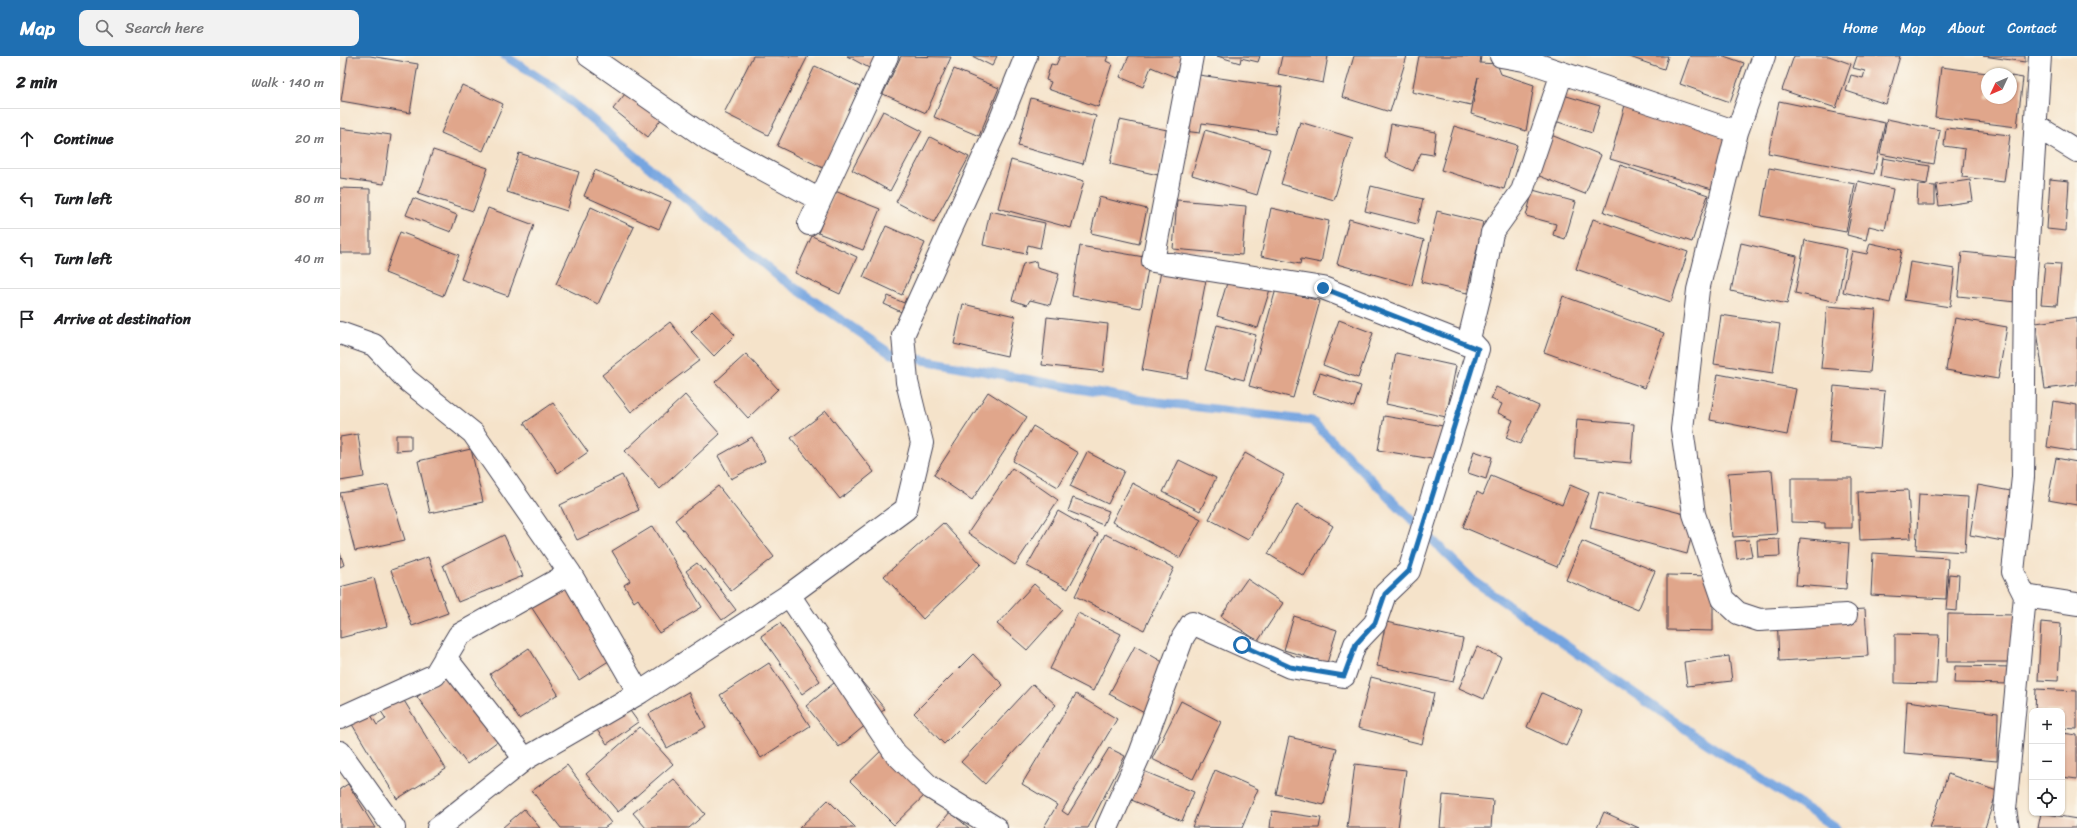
<!DOCTYPE html>
<meta charset="utf-8">
<style>
:root{--surface:#fff;--page:#f2f2f2;--text:#202124;--muted:#757577;--line:#e0e0e0;--accent:#1f6fb2}
body{margin:0;font-family:Sriracha,sans-serif;background:var(--page);color:var(--text)}
.controls{position:absolute;right:12px;bottom:12px;display:grid;overflow:hidden;border-radius:8px;box-shadow:0 1px 3px #0004}
.controls button{width:36px;height:36px;display:grid;place-items:center;padding:0;border:0;border-bottom:1px solid var(--line);background:var(--surface);color:var(--text);font:20px sans-serif}
.compass{position:absolute;left:1641px;top:12px;width:36px;height:36px;border-radius:50%;background:var(--surface);box-shadow:0 1px 3px #0004;rotate:226deg}
.stop{position:absolute;width:12px;height:12px;margin:-9px;border:3px solid #1f6fb2;border-radius:50%;background:#fff}
.stop.end{background:#1f6fb2;border-color:#fff;box-shadow:0 1px 4px #0008}
.list{margin:0;padding:0;list-style:none}
h2{display:flex;justify-content:space-between;align-items:center;height:52px;margin:0;padding:0 16px;font-size:17px}
h2 small{font-size:13px;font-weight:400;color:var(--muted)}
.list li{display:grid;grid-template-columns:26px 1fr auto;gap:12px;align-items:center;box-sizing:border-box;height:60px;padding:0 16px;border-top:1px solid var(--line)}
.list b{display:block;font-size:15px;white-space:nowrap}
.list em{font-size:13px;font-style:normal;color:var(--muted)}
.icon{flex:none;width:22px;height:22px;fill:none;stroke:currentColor;stroke-width:2;stroke-linecap:round;stroke-linejoin:round}
.map{position:relative;flex:none;width:1737px;height:772px;overflow:hidden}
header{display:flex;align-items:center;gap:24px;box-sizing:border-box;height:56px;padding:0 20px;background:var(--accent);color:#fff}
header strong{font-size:19px}
nav{display:flex;gap:22px;margin-inline-start:auto;font-size:14px}
.search{width:280px;height:36px;background:var(--page);display:flex;align-items:center;gap:10px;box-sizing:border-box;padding:0 14px;border-radius:8px;color:var(--muted);font-size:15px}
main{display:flex}
aside{flex:1;background:var(--surface)}
.map>svg:first-child{display:block}
.lines{fill:none;stroke-linecap:round;stroke-linejoin:round}
.stream{stroke:#76a5e0;stroke-width:9}
.building{fill:#e0a68b}
.minor-casing{stroke:#423f50;stroke-width:24}
.minor{stroke:#fff;stroke-width:22}
.route{stroke:#1f6fb2;stroke-width:5}
</style>
<header>
<strong>Map</strong>
<div class="search"><svg class="icon" aria-label="search" viewBox="0 0 24 24"><circle cx="10" cy="10" r="6"/><path d="M15 15l6 6"/></svg>Search here</div>
<nav><a>Home</a><a>Map</a><a>About</a><a>Contact</a></nav>
</header>
<main>
<aside>
<h2>2 min<small>Walk · 140 m</small></h2>
<ul class="list">
<li><svg class="icon" aria-label="ahead" viewBox="0 0 24 24"><path d="M12 20V5M6 11l6-6 6 6"/></svg><div><b>Continue</b></div><em>20 m</em></li>
<li><svg class="icon" aria-label="left" viewBox="0 0 24 24"><path d="M17 20v-9H6M10 6l-5 5 5 5"/></svg><div><b>Turn left</b></div><em>80 m</em></li>
<li><svg class="icon" aria-label="left" viewBox="0 0 24 24"><path d="M17 20v-9H6M10 6l-5 5 5 5"/></svg><div><b>Turn left</b></div><em>40 m</em></li>
<li><svg class="icon" aria-label="arrive" viewBox="0 0 24 24"><path d="M6 21V4h12l-3 4 3 4H6"/></svg><div><b>Arrive at destination</b></div></li>
</ul>
</aside>
<div class="map">
<svg width="1737" height="772" viewBox="0 0 1737 772">
<rect width="100%" height="100%" fill="#fbf7ec"/>
<filter id="ink" filterUnits="userSpaceOnUse"><feTurbulence type="fractalNoise" baseFrequency=".025" numOctaves="2"/><feDisplacementMap in="SourceGraphic" scale="8" xChannelSelector="R" yChannelSelector="G"/><feConvolveMatrix kernelMatrix="1 2 1 2 8 2 1 2 1" color-interpolation-filters="sRGB"/></filter>
<filter id="wash" filterUnits="userSpaceOnUse"><feTurbulence type="fractalNoise" baseFrequency=".012" numOctaves="4" result="noise"/><feDisplacementMap in="SourceGraphic" scale="16" xChannelSelector="R" yChannelSelector="G"/><feGaussianBlur stdDeviation="0.9" result="paint"/><feColorMatrix in="noise" values="0 0 0 0 0 0 0 0 0 0 0 0 0 0 0 0 0 1.4 0 .05"/><feComposite in="paint" operator="in"/></filter>
<g filter="url(#wash)">
<rect width="100%" height="100%" fill="#f5e3ca"/>
<g class="lines">
<!-- stream -->
<path class="stream" d="M165,0L215,32L439,221L551,298L794,343L972,365L1134,525L1354,679L1496,772"/>
</g>
<g id="blocks">
<!-- building -->
<path class="building" d="M8,0H30L78,8L70,57L1,45Z
M413,0H468L428,79L384,57Z
M507,0H536L529,12Z
M561,0L611,1L586,57L543,38Z
M632,0H657L652,10Z
M720,0H768L766,5L772,8L758,51L708,33L711,26L706,24L711,8L716,9Z
M789,0H843L835,21L811,11L803,31L780,21Z
M877,0H920L918,6L901,2L900,7Z
M942,0H988L983,27L938,18Z
M1014,0H1067L1050,56L1002,41Z
M1079,0H1141L1140,7L1157,8L1161,18L1194,29L1186,75L1131,58L1138,21L1131,49L1072,36Z
M1287,0H1328L1324,13Z
M1350,0H1384L1404,7L1390,46L1340,28Z
M1454,0H1489L1511,8L1496,52L1442,34Z
M1517,0H1560L1546,48L1506,35L1511,19L1523,22L1525,15L1513,12Z
M1643,0H1685V6Z
M475,10L520,31L483,112L437,90Z
M1601,11L1647,17V42H1671V20L1683,22L1677,71L1595,61Z
M614,13L659,32L639,80L594,61Z
M852,18L942,31L935,78L862,67L860,77L844,75Z
M293,28L328,54L308,81L273,53Z
M122,29L163,48L143,95L101,77Z
M1220,38L1260,50L1252,77L1212,64Z
M691,42L756,60L743,108L678,90Z
M1287,42L1390,73L1372,133L1270,103Z
M1439,45L1545,67L1534,118L1428,97Z
M543,55L582,75L550,135L512,114Z
M1547,63L1600,74L1594,108L1540,98Z
M780,64L827,74L818,119L770,108Z
M960,66L1013,82L994,144L941,128Z
M1051,68L1096,76L1093,99L1081,97L1073,115L1045,102Z
M1114,70L1177,89L1164,133L1101,114Z
M0,72L51,79L44,128L0,122Z
M1606,72L1670,79L1664,126L1622,121L1625,93L1604,90Z
M865,74L930,93L917,139L852,119Z
M1211,79L1261,99L1245,138L1197,119Z
M590,81L629,101L594,166L556,146Z
M93,94L148,112L133,155L78,137Z
M179,97L239,116L227,155L167,136Z
M1543,102L1590,110L1587,128L1540,120Z
M671,104L744,125L731,172L658,152Z
M1280,109L1368,139L1352,186L1264,156Z
M1429,112L1515,128L1506,176L1421,160Z
M255,114L331,146L319,173L244,140Z
M1710,123L1729,125L1726,175L1707,173Z
M1630,124L1633,145L1599,150L1596,129Z
M1518,125L1553,133L1545,174L1529,170L1526,184L1507,179Z
M1578,129L1595,130V149H1577Z
M1031,130L1083,143L1077,168L1025,155Z
M0,132L30,133V197H0Z
M1193,134L1236,146L1225,183L1213,179L1216,168L1186,160Z
M495,135L540,153L523,194L478,177Z
M759,141L807,153L799,188L751,177Z
M73,142L117,159L111,176L66,159Z
M837,144L906,150L902,199L833,193Z
M251,151L294,171L258,248L216,228Z
M148,152L194,169L168,240L121,223Z
M931,152L989,165L981,207L961,203L960,208L921,200Z
M650,155L705,167L700,192L688,189L686,198L643,189Z
M1097,155L1143,166L1127,237L1081,226Z
M1009,163L1084,184L1072,229L997,208Z
M1253,163L1348,196L1331,246L1236,213Z
M546,170L585,187L562,239L523,221Z
M60,176L119,199L103,240L45,217Z
M472,180L517,201L500,238L455,217Z
M1465,184L1507,193L1497,246L1455,237Z
M1401,187L1457,200L1447,248L1391,235Z
M1530,187L1562,194L1550,247L1503,236L1512,195L1527,198Z
M740,190L810,202L801,252L732,240Z
M1622,196L1680,202L1676,246L1618,240Z
M696,205L697,212L719,218L710,249L690,244L687,249L672,244L683,208Z
M1570,206L1615,213L1610,251L1564,244Z
M1705,207L1721,208L1717,249L1701,248Z
M822,210L867,219L847,322L802,314Z
M890,217L931,230L918,272L877,260Z
M936,233L980,245L953,342L909,330Z
M548,240L564,247L566,242L574,246L568,259L544,248Z
M1223,240L1324,277L1305,332L1204,296Z
M623,248L675,260L667,300L614,288Z
M1487,250L1536,254L1530,316L1481,312Z
M372,255L395,279L374,300L351,276Z
M1381,259L1440,268L1433,317L1374,308Z
M707,261L768,268L763,316L702,309Z
M1737,261V329L1705,333L1696,267Z
M1615,262L1667,271L1658,323L1606,314Z
M999,264L1033,277L1018,322L983,309Z
M330,266L360,304L291,356L262,319Z
M877,269L916,279L904,324L865,314Z
M1056,297L1116,310L1106,361L1046,348Z
M406,298L438,333L408,362L375,326Z
M980,317L1021,330L1014,351L973,338Z
M1378,318L1456,333L1447,379L1370,364Z
M1494,330L1545,335L1540,392L1489,387Z
M1156,331L1199,350L1180,388L1166,382L1173,364L1158,357L1162,348L1151,343Z
M648,336L687,361L632,444L594,419Z
M345,339L380,378L320,433L285,395Z
M1713,345L1737,349V396L1707,391Z
M213,347L248,396L218,417L184,367Z
M486,355L534,416L500,443L451,382Z
M1044,360L1103,370L1098,404L1038,394Z
M1237,363L1294,368L1291,407L1234,402Z
M693,370L738,397L718,431L673,405Z
M18,378L24,421L0,425V381Z
M56,379H71V394L56,395Z
M412,381L425,405L391,423L378,400Z
M131,393L143,446L90,457L78,405Z
M1134,395L1152,401L1146,423L1128,417Z
M747,396L784,415L768,448L730,430Z
M905,397L944,419L908,484L869,463Z
M1716,402L1737,406V449L1708,444Z
M839,404L876,422L860,455L823,436Z
M672,412L718,444L675,509L628,477Z
M1432,414L1437,478L1393,481L1388,417Z
M282,419L299,454L237,484L220,449Z
M1151,420L1222,449L1230,429L1249,437L1217,511L1123,471L1137,436L1143,439Z
M1451,422H1512V472H1485V467L1451,466Z
M792,427L861,463L840,502L772,466Z
M48,429L65,484L15,495L0,437Z
M1638,429L1676,436L1668,486L1630,479Z
M378,430L434,501L391,535L335,464Z
M1568,434L1571,482L1520,484L1518,436Z
M1259,436L1356,461L1347,498L1250,472Z
M1579,438L1628,441L1625,496L1576,493Z
M733,442L769,455L763,469L728,455Z
M957,448L993,470L964,520L928,498Z
M718,455L758,478L728,533L687,510Z
M603,467L641,508L583,563L544,520Z
M313,470L362,551L319,577L298,543L294,546L284,529L290,525L272,495Z
M765,478L834,512L804,574L735,540Z
M164,479L183,520L118,546L103,509Z
M1460,482L1509,487L1506,533L1456,529Z
M1439,483L1440,500L1418,501L1417,484Z
M1409,484L1412,500L1397,503L1395,485Z
M1242,485L1315,515L1298,554L1226,524Z
M0,497L4,509L0,511Z
M1533,497L1608,502L1606,543L1531,539Z
M88,501L108,557L72,570L51,514Z
M357,507L363,515L365,513L396,554L382,564L346,515Z
M1609,518L1619,519L1617,555L1606,554Z
M1327,519L1373,520V575L1327,574Z
M34,522L47,570L0,582V531Z
M229,523L278,599L239,624L190,549Z
M907,523L943,547L918,585L881,560Z
M694,528L723,554L687,594L657,568Z
M1525,553L1528,600L1439,605L1437,558Z
M738,557L781,578L753,635L710,613Z
M1608,558L1677,559L1676,606H1607Z
M954,560L997,574L987,607L944,594Z
M1046,566L1123,583L1113,626L1037,610Z
M1701,566L1721,568L1718,625L1698,624Z
M440,567L480,625L462,638L421,580Z
M1555,578L1599,579L1596,628L1555,627Z
M795,590L833,612L808,659L769,638Z
M1137,591L1161,601L1144,643L1119,632Z
M189,592L218,638L179,663L150,618Z
M633,598L663,629L604,688L574,657Z
M1389,600L1392,625L1347,630L1344,606Z
M429,607L470,670L421,702L380,639Z
M1615,610L1674,611L1673,628L1614,627Z
M115,612L166,679L127,708L77,641Z
M511,613L545,653L499,691L466,650Z
M1031,621L1094,637L1082,688L1018,672Z
M693,628L716,649L645,728L621,706Z
M55,630L106,713L57,743L7,660L25,649L37,669L46,663L33,643Z
M1696,633L1737,635V673L1722,672V655H1695Z
M348,636L366,671L327,692L309,658Z
M1202,637L1242,655L1226,690L1187,671Z
M736,638L777,663L722,755L728,759L769,692L785,700L748,772H706L704,771L717,749L682,728Z
M841,645L881,666L853,723L812,703Z
M1567,645L1658,657L1657,705L1564,697Z
M288,652L298,666L267,688L257,674Z
M300,671L333,708L278,756L246,718Z
M1722,677L1737,679V723L1722,721Z
M949,681L997,692L984,749L936,738Z
M544,692L588,736L554,769L510,725Z
M1015,708L1066,714L1058,772H1007Z
M227,709L271,767L264,772H221L192,735Z
M801,714L854,736L842,765L789,743Z
M875,714L918,733L902,772L852,771Z
M1608,718L1657,735L1645,772H1590Z
M334,723L365,758L349,772H306L293,757Z
M8,728L35,772H0V733Z
M1103,739L1153,744L1151,772H1100Z
M488,744L516,772H459Z
M184,753L200,772H162Z
M932,755L981,762L979,772H930Z
M610,756L629,772H597Z
M1264,756L1299,772H1257Z
M1701,757L1737,763V772H1698Z"/>
</g>
</g>
<g filter="url(#ink)">
<use href="#blocks" fill-opacity="0" stroke="#423f50" stroke-width="1"/>
<g class="lines">
<defs>
<path id="minor" d="M249,0L371,85L480,144
M852,0L813,205L983,232L1138,293
M1161,0L1184,4L1397,76
M1424,0L1397,76L1358,234L1342,373L1354,458L1383,543L1398,557L1419,564L1506,559
M1696,70L1737,95
M469,168L547,0
M0,277L34,289L67,324L133,377L230,517L299,637
M1138,293L1129,283L1142,230L1152,177L1182,135L1222,17
M449,539L555,697L591,732L656,772
M1685,540L1737,548
M105,601L185,703
M0,662L95,619L119,579L230,517
M0,696L54,772
M98,772L185,703L299,637L449,539L566,453L582,387L567,326L563,279L660,65L686,0
M767,772L800,698L843,581L852,567L950,611L1004,620L1015,588L1035,567L1045,538L1069,515L1138,293
M1668,772L1665,754L1685,540L1673,516L1683,421L1685,232L1700,0"/>
</defs>
<!-- minor casing -->
<use href="#minor" class="minor-casing"/>
<!-- minor -->
<use href="#minor" class="minor"/>
</g>
</g>
<g class="lines" filter="url(#ink)">
<!-- route -->
<path class="route" d="M902,589L950,611L1004,620L1016,588L1035,567L1045,538L1069,515L1138,293L983,232"/>
</g>
</svg>
<div class="controls">
<button>+</button>
<button>−</button>
<button><svg class="icon" aria-label="locate" viewBox="0 0 24 24"><circle cx="12" cy="12" r="6"/><path d="M12 2v4M12 18v4M2 12h4M18 12h4"/></svg></button>
</div>
<svg class="compass" viewBox="-18 -18 36 36"><path d="M0-13l5 13h-10z" fill="#e53935"/><path d="M0 13l5-13h-10z" fill="#757577"/></svg>
<div class="stop" style="left:902px;top:589px"></div>
<div class="stop end" style="left:983px;top:232px"></div>
</div>
</main>
